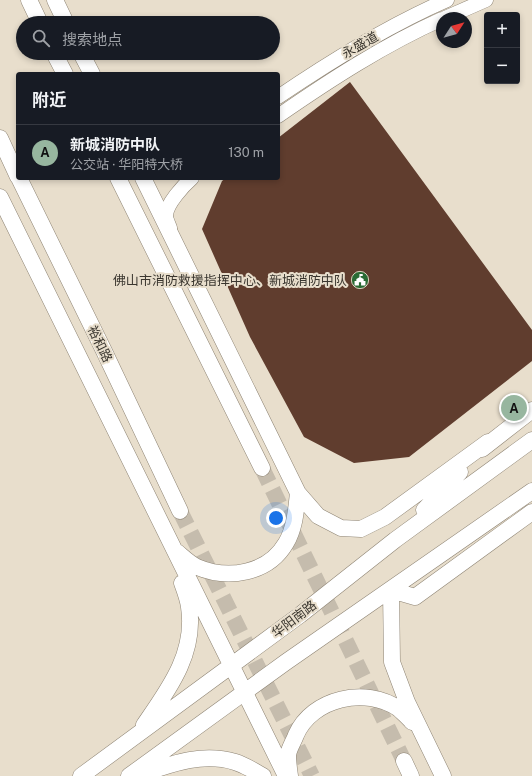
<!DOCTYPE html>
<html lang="zh">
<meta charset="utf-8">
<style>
:root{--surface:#171b24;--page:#242831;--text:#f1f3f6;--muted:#9ea1a6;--line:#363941;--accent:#97b69f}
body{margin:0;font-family:"Public Sans","Noto Sans SC",sans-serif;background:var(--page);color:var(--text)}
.controls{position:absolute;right:12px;top:12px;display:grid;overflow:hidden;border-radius:4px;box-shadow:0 2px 6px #0003}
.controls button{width:36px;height:36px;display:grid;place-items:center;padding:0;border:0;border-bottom:1px solid var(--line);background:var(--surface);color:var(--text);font:20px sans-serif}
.compass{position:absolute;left:436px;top:12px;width:36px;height:36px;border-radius:50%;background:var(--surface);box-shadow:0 2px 6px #0003;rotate:54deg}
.you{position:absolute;left:276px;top:518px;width:14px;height:14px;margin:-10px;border:3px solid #fff;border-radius:50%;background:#1a73e8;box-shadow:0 0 0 6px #1a73e833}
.badge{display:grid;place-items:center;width:26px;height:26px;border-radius:50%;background:var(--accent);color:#111;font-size:13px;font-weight:700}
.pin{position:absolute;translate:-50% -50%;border:2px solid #fff;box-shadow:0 1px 4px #0006}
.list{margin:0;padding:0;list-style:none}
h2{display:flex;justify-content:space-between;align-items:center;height:52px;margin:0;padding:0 16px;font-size:17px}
h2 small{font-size:13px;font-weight:400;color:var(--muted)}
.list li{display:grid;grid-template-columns:26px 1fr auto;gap:12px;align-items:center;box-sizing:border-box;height:56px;padding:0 16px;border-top:1px solid var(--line)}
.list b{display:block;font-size:15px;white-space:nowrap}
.list p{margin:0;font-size:13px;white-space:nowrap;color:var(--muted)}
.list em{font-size:13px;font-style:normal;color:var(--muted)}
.icon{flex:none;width:22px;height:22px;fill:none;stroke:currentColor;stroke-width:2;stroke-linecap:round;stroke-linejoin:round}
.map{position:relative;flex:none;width:532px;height:776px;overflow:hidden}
.search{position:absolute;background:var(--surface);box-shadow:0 2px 6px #0003;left:16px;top:16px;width:264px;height:44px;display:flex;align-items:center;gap:10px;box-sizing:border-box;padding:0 14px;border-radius:22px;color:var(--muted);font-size:15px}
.panel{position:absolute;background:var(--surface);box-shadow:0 2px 6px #0003;left:16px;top:72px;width:264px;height:108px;border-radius:4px}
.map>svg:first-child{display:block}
.building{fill:#603d2e}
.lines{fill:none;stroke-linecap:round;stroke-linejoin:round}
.secondary-tunnel{stroke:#c5bcad;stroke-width:16;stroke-dasharray:16 8;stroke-linecap:butt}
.tertiary-casing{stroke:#8e8474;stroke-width:15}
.secondary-casing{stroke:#8e8474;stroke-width:17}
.tertiary{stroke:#fff;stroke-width:14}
.secondary{stroke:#fff;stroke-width:16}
.labels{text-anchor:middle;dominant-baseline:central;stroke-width:4;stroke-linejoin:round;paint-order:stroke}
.street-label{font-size:13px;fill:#3a362f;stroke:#e8decc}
.poi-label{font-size:13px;fill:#3a362f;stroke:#e8decc;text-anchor:end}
</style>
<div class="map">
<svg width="532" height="776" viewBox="0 0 532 776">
<rect width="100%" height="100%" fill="#e8decc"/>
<!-- building -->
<path class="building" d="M350,82L532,330V361L409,457L354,463L304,437L250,337L202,229L222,181L226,178H278V138Z"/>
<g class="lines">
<!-- secondary-tunnel -->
<path class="secondary-tunnel" d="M262,468L404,761
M180,511L312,776"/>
<defs>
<path id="tertiary" d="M445,18L486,0
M278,97C331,61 387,26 447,0
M278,116C330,80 384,45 442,19
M170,228C169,225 166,219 166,216C166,204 184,185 192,178"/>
<path id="secondary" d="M29,0L40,23
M55,0L66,23
M54,53L65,74
M81,53L92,74
M0,138L18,177
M19,178L104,351L180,511
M118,178L262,468
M143,178L298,493L318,516L341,528L361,529L385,517L488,442
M0,197L286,776
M482,449L532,410
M424,510L460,472
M177,552C183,557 190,564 197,567C228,580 268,574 286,543C295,528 296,510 298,493
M391,590L392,662L407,702L443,776
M391,590L415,597L532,512
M144,725C169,689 196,653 189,607C188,599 185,591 182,583
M404,761L411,776
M139,775C171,764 202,752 235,762C245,765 254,771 263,776
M81,776L300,615L395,540L532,440
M129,776L286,662L532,491
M290,776C289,769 288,761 288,755C289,748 294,741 296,735C312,698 366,686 399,709C403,713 408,717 412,722"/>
</defs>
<!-- tertiary casing -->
<use href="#tertiary" class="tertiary-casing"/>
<!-- secondary casing -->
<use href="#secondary" class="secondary-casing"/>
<!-- tertiary -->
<use href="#tertiary" class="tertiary"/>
<!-- secondary -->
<use href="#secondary" class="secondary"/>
</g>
<!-- icons -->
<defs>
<symbol id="civic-disc" viewBox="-11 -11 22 22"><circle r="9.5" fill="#2a6b35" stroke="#e8decc"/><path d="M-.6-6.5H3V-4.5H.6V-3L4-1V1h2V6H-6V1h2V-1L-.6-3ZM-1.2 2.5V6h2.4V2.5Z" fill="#fff"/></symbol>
</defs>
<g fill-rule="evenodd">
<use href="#civic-disc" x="350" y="270" width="20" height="20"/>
</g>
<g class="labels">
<!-- street labels -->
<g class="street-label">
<text transform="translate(360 45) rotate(-30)">永盛道</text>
<text transform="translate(100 344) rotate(64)">裕和路</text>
<text transform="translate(294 619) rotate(-37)">华阳南路</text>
</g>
<!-- poi labels -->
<g class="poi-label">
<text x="347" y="280">佛山市消防救援指挥中心、新城消防中队</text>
</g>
</g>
</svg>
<div class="controls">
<button>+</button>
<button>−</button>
</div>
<svg class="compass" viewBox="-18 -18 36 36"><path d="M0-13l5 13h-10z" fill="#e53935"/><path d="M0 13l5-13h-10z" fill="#9ea1a6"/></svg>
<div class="you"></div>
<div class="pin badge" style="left:514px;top:408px">A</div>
<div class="search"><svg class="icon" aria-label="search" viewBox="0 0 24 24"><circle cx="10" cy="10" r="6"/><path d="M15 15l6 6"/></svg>搜索地点</div>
<section class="panel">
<h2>附近<small></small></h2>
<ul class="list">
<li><span class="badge">A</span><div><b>新城消防中队</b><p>公交站 · 华阳特大桥</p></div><em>130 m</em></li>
</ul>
</section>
</div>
